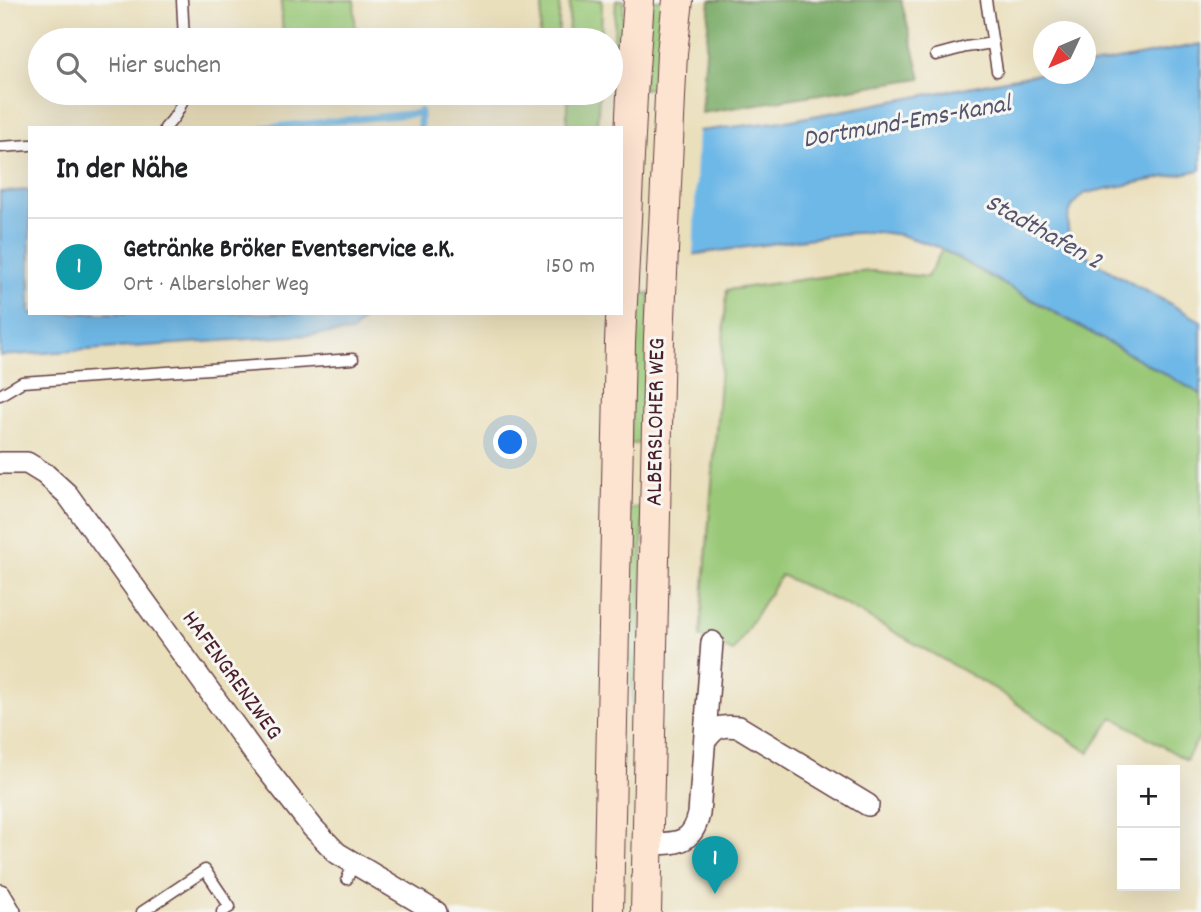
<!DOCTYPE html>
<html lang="de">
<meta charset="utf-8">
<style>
:root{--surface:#fff;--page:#f6f6f6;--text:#202124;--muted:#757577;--line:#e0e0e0;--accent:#b5179e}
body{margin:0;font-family:Dekko,sans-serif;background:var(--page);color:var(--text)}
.controls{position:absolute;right:21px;bottom:21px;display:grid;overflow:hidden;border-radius:0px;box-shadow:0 7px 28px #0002}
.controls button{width:63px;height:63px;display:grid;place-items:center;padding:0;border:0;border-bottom:2px solid var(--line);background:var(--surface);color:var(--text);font:35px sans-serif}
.compass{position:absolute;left:1033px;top:21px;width:63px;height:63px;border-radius:50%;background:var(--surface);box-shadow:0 7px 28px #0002;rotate:226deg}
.you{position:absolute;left:511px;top:443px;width:24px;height:24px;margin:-18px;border:5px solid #fff;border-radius:50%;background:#1a73e8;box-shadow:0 0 0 10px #1a73e833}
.badge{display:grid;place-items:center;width:46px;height:46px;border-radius:50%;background:var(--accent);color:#fff;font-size:23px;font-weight:700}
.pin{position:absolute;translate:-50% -58px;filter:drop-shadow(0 2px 4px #0008)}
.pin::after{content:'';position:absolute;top:37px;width:24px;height:21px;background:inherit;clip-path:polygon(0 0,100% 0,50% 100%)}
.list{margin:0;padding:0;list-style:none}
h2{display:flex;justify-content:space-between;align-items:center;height:91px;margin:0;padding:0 28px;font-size:30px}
h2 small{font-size:23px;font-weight:400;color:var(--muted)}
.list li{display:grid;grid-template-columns:46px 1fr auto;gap:21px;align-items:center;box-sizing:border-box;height:98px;padding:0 28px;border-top:2px solid var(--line)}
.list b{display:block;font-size:26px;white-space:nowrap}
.list p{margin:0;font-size:23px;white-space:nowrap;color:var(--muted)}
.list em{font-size:23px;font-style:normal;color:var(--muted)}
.icon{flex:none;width:38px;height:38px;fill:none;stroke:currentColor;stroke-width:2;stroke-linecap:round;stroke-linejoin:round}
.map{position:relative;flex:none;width:1201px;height:912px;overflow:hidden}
.search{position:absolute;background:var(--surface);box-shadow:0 7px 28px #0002;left:28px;top:28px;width:595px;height:77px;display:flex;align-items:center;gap:18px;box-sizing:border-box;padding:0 24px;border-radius:38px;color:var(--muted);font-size:26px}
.panel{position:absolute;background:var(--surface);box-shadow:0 7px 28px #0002;left:28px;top:126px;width:595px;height:189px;border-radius:0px}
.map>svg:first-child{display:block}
.green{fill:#99c877;stroke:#727451;stroke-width:2}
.forest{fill:#7aac68;stroke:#62664a;stroke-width:2}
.water{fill:#6eb8e7;stroke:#5c6c89;stroke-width:2}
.pier{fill:#eadfbb}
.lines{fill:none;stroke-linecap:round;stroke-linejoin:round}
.stream{stroke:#6eb8e7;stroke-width:7}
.lane-casing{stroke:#623c41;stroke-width:13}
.street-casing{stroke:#623c41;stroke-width:24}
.secondary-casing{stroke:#623c41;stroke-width:32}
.lane{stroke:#fff;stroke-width:10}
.street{stroke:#fff;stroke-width:21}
.secondary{stroke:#fde4d1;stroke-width:30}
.labels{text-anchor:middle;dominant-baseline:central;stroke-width:6;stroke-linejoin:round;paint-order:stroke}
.street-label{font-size:24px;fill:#4a1f2b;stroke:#f6f6f2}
.water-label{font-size:26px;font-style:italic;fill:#57556d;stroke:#f6f6f2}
</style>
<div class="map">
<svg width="1201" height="912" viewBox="0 0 1201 912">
<rect width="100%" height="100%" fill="#f6f6f2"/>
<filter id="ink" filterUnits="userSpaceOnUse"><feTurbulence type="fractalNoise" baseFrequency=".0143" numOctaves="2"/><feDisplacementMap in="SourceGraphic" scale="14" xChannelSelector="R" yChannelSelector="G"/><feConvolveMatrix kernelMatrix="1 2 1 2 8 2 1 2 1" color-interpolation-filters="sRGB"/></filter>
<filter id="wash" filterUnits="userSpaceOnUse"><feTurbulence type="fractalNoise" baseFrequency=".00686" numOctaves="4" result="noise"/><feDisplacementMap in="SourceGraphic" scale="28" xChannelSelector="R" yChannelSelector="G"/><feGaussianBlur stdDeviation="1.57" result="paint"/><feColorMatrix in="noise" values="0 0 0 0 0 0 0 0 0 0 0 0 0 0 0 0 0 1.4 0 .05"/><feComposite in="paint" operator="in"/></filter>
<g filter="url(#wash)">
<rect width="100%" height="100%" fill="#eadfbb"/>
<!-- green -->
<path class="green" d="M281,0H354L356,40H283Z
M543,0H560L558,40H539Z
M570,0H602L601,40H568Z
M616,0H624L619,91H611Z
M648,0H666L658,87L643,89Z
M567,93H599L597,126L572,128L567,123Z
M942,250L1201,394V734L1186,760L1113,717L1089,753L997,690L846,605L781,575L733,652L700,637L727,290L849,273L872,271L927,277Z
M650,293L646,443L629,444L634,295Z
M643,507L639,755H632L633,707L631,677L624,634L627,509Z"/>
<!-- forest -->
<path class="forest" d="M710,0H901L921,78L701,113Z"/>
<!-- water -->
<path class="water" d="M1201,44V170L1086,193C1066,205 1061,231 1078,248C1094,263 1114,273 1133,284C1156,296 1178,308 1201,321V394L938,247L901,235L886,233L870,232L841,234L640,262L621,140L792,120L1043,73L1086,74V66Z
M30,190V313H369L352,332L0,356V192Z"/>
<!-- pier -->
<path class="pier" d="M698,128L693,258L641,265L621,271V137Z"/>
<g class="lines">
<!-- stream -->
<path class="stream" d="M420,111V128
M264,128L420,113"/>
</g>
</g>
<g filter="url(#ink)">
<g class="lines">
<defs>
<path id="lane" d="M182,0L184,40
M986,0L997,71
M936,55L966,47L993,43
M165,128C175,118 182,107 184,93
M0,147L30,145
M0,395L22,382L353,359
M347,879L354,863
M142,912L205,870L230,907L222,912"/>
<path id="street" d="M0,463H27L45,474L67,494L255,754L313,828L337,853L436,912
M705,741C716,726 721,725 739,727L868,805
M647,844C674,843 692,846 699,814L712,642
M0,895L10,912"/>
<path id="secondary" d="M608,912L620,342L632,95L639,0
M646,912L659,338L672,53L678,0"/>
</defs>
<!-- lane casing -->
<use href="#lane" class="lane-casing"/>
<!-- street casing -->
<use href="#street" class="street-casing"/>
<!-- secondary casing -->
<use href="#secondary" class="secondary-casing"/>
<!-- lane -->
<use href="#lane" class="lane"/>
<!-- street -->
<use href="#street" class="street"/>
<!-- secondary -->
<use href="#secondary" class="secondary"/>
</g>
</g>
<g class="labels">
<!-- street labels -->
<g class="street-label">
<text transform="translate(657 422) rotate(-89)">ALBERSLOHER WEG</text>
<text transform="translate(231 676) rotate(54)">HAFENGRENZWEG</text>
</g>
<!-- water labels -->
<g class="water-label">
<text transform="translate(907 123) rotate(-10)">Dortmund-Ems-Kanal</text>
<text transform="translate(1043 233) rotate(29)">Stadthafen 2</text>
</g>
</g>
</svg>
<div class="controls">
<button>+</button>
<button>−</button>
</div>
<svg class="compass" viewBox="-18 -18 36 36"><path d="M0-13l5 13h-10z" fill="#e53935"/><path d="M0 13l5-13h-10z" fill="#757577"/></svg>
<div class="you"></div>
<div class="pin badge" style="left:715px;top:894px;background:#0f9aa8">1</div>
<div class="search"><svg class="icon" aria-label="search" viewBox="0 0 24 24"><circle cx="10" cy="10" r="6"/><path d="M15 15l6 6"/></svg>Hier suchen</div>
<section class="panel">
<h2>In der Nähe<small></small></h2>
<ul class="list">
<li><span class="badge" style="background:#0f9aa8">1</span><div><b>Getränke Bröker Eventservice e.K.</b><p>Ort · Albersloher Weg</p></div><em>150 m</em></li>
</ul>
</section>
</div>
